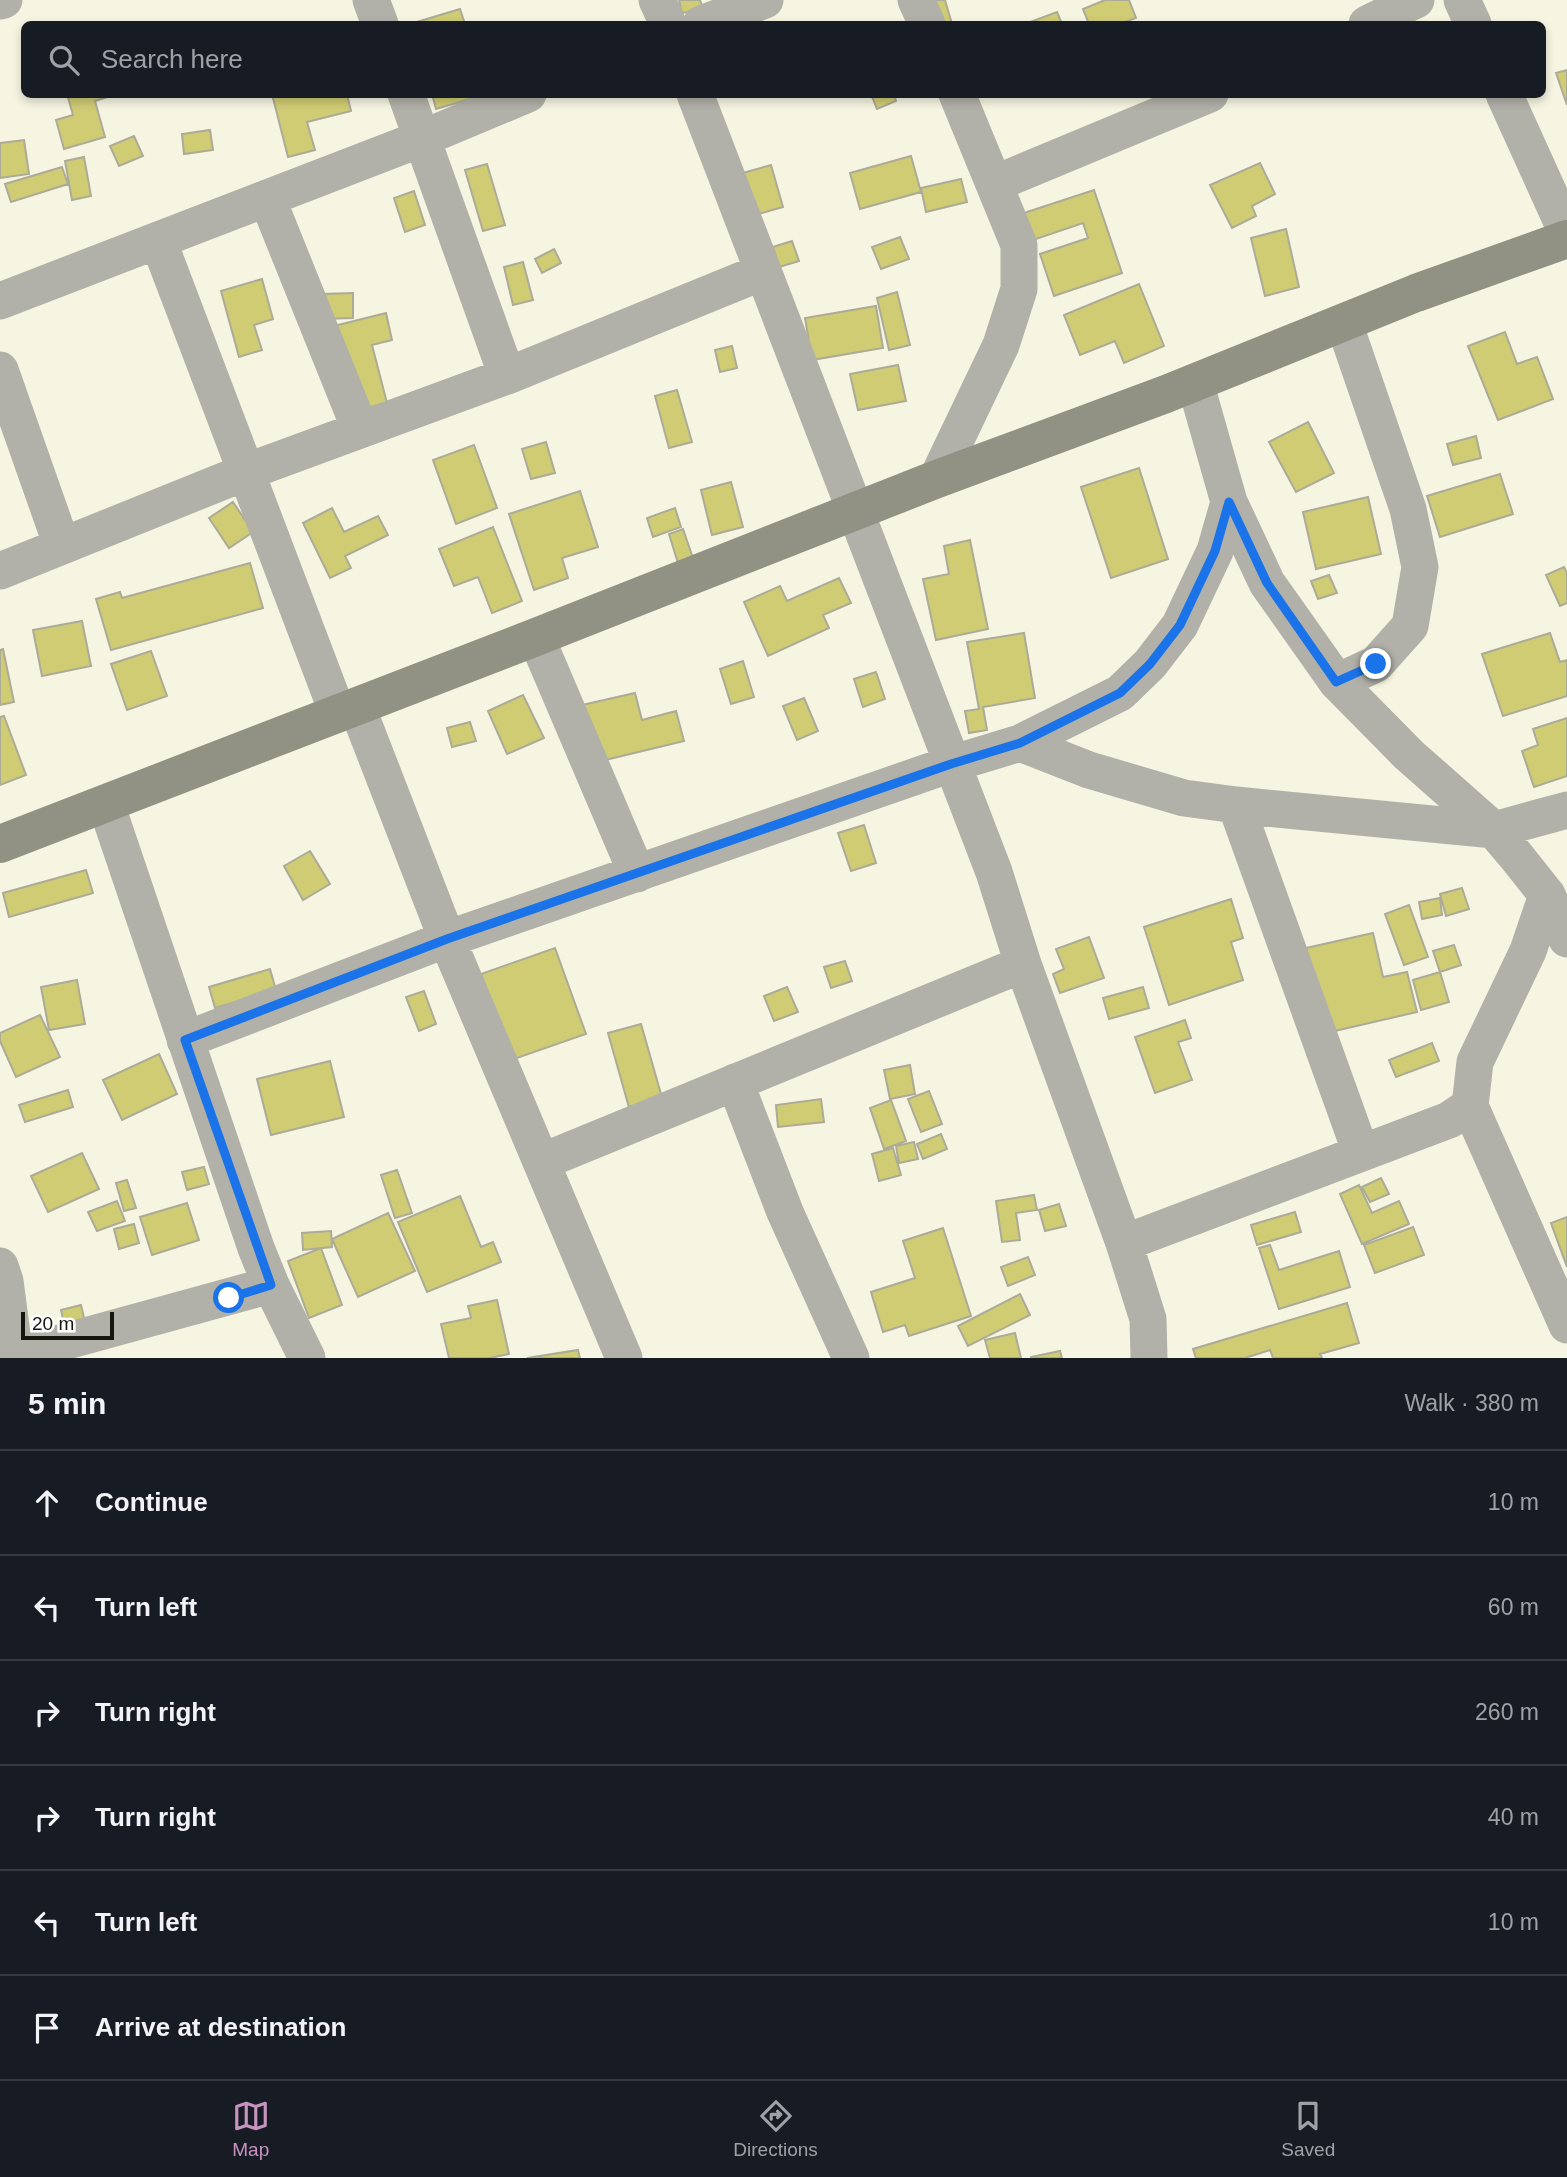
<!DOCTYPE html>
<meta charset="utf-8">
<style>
:root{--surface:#171b24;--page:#20242c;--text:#f1f3f6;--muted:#9ea1a6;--line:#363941;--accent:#c793bf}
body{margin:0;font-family:Helvetica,sans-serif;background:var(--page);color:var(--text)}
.scale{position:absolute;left:21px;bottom:18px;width:93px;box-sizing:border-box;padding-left:7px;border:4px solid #16160f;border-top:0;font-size:19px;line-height:24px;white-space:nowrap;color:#16160f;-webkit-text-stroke:5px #fff;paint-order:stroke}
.stop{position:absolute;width:21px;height:21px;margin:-16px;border:5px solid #1a73e8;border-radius:50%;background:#fff}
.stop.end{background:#1a73e8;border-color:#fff;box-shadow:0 2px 7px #0008}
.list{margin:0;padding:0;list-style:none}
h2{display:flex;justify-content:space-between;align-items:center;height:91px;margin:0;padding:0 28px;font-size:30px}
h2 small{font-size:23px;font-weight:400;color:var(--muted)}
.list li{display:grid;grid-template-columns:46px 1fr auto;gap:21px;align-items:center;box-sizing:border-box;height:105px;padding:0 28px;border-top:2px solid var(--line)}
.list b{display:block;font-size:26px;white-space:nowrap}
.list em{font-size:23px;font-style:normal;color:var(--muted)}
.icon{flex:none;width:38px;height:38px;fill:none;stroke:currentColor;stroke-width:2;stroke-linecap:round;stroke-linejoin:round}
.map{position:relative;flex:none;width:1567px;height:1358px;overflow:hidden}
.search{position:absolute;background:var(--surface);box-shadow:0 4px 10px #0003;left:21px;right:21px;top:21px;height:77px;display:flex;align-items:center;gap:18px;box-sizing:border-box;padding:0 24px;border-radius:10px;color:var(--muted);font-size:26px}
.sheet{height:721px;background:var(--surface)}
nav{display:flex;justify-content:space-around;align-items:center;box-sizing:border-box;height:98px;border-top:2px solid var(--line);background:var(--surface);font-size:19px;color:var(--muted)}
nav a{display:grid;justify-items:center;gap:4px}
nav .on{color:var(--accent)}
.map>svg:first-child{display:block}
.building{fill:#d0cc74;stroke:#abab98;stroke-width:2}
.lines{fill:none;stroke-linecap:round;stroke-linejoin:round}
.street{stroke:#b1b1a9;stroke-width:37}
.secondary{stroke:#919184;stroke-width:38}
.route{stroke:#1a73e8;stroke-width:9}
</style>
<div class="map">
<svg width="1567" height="1358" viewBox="0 0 1567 1358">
<rect width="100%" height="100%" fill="#f6f5e1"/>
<!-- building -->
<path class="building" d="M679,0H700L703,9L682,13Z
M929,0H945L952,24H935Z
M1105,0H1129L1136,18L1119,24H1089L1083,9Z
M460,9L465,24H410Z
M1057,12L1062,24H1025Z
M1567,70V105L1556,73Z
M67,94H117L95,101L105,137L64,149L56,120L73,115Z
M272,94H347L351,111L307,122L315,150L288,157Z
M432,94H469L470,99L436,109Z
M871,94H894L896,101L877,109Z
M210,130L213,150L184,154L182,134Z
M134,136L143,156L119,166L110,146Z
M24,140L29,174L0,178V143Z
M911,156L921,192L860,209L850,173Z
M84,157L91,196L72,200L65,161Z
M1260,163L1275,194L1252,206L1256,216L1232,228L1210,185Z
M487,164L505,225L483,231L465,170Z
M771,165L783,207L755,215L743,173Z
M62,167L68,184L11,202L5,184Z
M961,179L967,202L926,212L921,188Z
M1094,190L1122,273L1054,296L1040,254L1088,238L1083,223L1024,243L1015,216Z
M414,191L425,225L405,232L394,198Z
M1286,229L1299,287L1265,296L1251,238Z
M900,237L909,259L881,269L872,247Z
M792,241L799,261L779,267L773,247Z
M554,249L561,263L542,273L535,259Z
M523,262L533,300L513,305L504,267Z
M262,279L273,319L254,325L262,350L239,357L221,291Z
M1139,284L1164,346L1124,363L1115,341L1080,355L1064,315Z
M897,292L910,345L889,350L877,298Z
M353,293V318L321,319L320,294Z
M876,306L883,348L812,360L805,318Z
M386,313L392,340L372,345L387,403L351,412L330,327Z
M1505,332L1517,364L1537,357L1553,399L1498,420L1468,346Z
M732,346L737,368L720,372L715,350Z
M898,365L906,401L858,410L850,374Z
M677,390L692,442L669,448L655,396Z
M1308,422L1334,473L1296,492L1269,442Z
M1476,436L1481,458L1453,465L1447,444Z
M546,442L555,473L531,479L522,449Z
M474,445L497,508L456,524L433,460Z
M1139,468L1168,559L1111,578L1081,487Z
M1500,474L1513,514L1440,537L1427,496Z
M731,482L743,527L712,535L701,490Z
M580,491L598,547L562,558L568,578L534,590L509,514Z
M1368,497L1381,554L1316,569L1303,512Z
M233,502L253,532L229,548L209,518Z
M332,508L344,532L378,516L388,535L345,556L351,568L330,578L303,523Z
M675,508L681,527L653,537L647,518Z
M493,527L522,601L492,613L478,577L454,586L439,549Z
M683,529L693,558L678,563L669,534Z
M970,540L988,629L936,640L923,579L949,574L944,546Z
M250,563L263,608L111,650L96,599L120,592L122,598Z
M1564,567L1567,573V603L1560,606L1546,575Z
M1329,575L1337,593L1318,599L1311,581Z
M839,578L851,603L823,615L829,628L768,656L744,602L780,586L787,601Z
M82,621L91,666L42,676L33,630Z
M1024,633L1035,698L983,707L987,730L969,733L965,711L979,709L967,642Z
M1550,633L1560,662L1567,660V696L1503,716L1482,654Z
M3,649L14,702L0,705V650Z
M151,651L167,696L127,710L111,664Z
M743,661L754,697L731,704L720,669Z
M876,672L885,699L863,707L854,679Z
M635,693L642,720L676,711L684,741L597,762L582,705Z
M523,695L544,738L507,754L488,711Z
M804,698L818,731L797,740L783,706Z
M4,716L26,775L0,785V717Z
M1567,718V776L1534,787L1522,751L1538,745L1533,729Z
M470,722L476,741L452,747L447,728Z
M864,825L876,863L851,871L838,833Z
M310,851L330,884L303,900L284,866Z
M86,870L93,893L9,917L3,893Z
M1462,888L1469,909L1446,916L1440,894Z
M1440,898L1442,915L1422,919L1419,902Z
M1231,899L1243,938L1231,942L1243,980L1169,1005L1144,927Z
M1409,905L1428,957L1404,965L1385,914Z
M1373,933L1383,977L1407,972L1417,1012L1326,1033L1306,948Z
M1089,937L1104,978L1060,993L1053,974L1064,969L1056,949Z
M1454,945L1461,965L1440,972L1433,951Z
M555,948L586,1034L511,1060L481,974Z
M845,961L852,981L831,988L824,967Z
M270,969L276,990L215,1008L209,987Z
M1440,972L1449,1002L1421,1010L1413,980Z
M77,980L85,1024L49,1030L41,987Z
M787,987L798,1012L774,1021L764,996Z
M1143,987L1149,1008L1109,1019L1103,998Z
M424,991L436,1024L419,1031L406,997Z
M40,1015L60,1057L16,1077L0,1041V1033Z
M1185,1020L1191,1038L1178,1042L1192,1080L1155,1093L1135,1037Z
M641,1024L663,1101L630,1111L608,1033Z
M1432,1043L1439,1061L1396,1077L1389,1060Z
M159,1054L177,1094L122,1120L103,1080Z
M330,1061L344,1117L271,1135L257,1079Z
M910,1065L915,1094L890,1099L884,1070Z
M68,1090L73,1107L25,1122L19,1105Z
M929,1091L942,1124L921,1132L908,1099Z
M821,1099L824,1122L778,1127L776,1105Z
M891,1100L906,1141L884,1149L870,1108Z
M941,1134L947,1149L923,1159L917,1144Z
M914,1142L918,1159L899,1163L896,1146Z
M893,1148L901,1175L879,1181L872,1154Z
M82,1153L99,1189L48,1212L31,1176Z
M204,1167L209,1184L187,1190L182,1172Z
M397,1170L412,1213L395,1218L381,1175Z
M1381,1178L1389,1194L1370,1202L1362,1187Z
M127,1180L136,1208L124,1211L116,1183Z
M1359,1185L1372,1213L1399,1201L1409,1224L1362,1244L1340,1194Z
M1034,1195L1037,1210L1016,1213L1020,1240L1002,1242L996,1201Z
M460,1196L481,1247L493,1242L501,1262L427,1292L398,1222Z
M117,1201L125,1221L97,1231L88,1212Z
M187,1203L199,1240L152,1255L140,1217Z
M1059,1204L1066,1226L1045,1231L1039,1210Z
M1295,1212L1301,1232L1257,1245L1251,1225Z
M388,1213L415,1271L358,1297L332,1239Z
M1567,1217V1267L1551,1223Z
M134,1224L139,1243L119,1249L114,1229Z
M1413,1227L1424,1255L1375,1273L1364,1245Z
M943,1228L971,1316L909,1336L905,1325L883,1332L871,1292L915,1278L903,1241Z
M331,1231L332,1247L303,1250L302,1233Z
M1270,1245L1279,1270L1339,1251L1350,1287L1279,1309L1259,1248Z
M321,1248L342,1305L309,1318L288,1261Z
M1028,1257L1035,1275L1008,1286L1001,1267Z
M1020,1294L1030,1315L968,1346L958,1326Z
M497,1300L509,1354L490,1358H449L441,1324L471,1318L468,1306Z
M1347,1303L1359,1343L1320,1354L1322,1358H1273L1270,1350L1245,1358H1196L1193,1349Z
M81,1305L85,1322L65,1328L61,1310Z
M1015,1333L1021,1358H990L985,1340Z
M578,1350L580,1358H527Z
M1060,1351L1062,1358H1031V1357Z"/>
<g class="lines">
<!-- street -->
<path class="street" d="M371,0L380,24
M657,0L668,24
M916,0L927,24
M1462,0L1473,24
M0,1L4,0
M701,24L765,0
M1367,24L1416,0
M406,94L507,376
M695,94L994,872L1023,964L1124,1243L1148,1319L1149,1358
M1504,94L1567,233
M994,184L1210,94
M267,198L360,429
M158,240L338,714
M0,301L423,138L528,94
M0,370L62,546
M1195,382L1229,502L1267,583L1337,682L1409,755L1494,830L1516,856L1547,895L1567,939
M937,479L1001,345L1019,289V245L957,94
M0,571L246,472L507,376L762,272
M536,637L637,874
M1337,682L1376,664L1410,626L1420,567L1408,509L1344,323
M357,707L447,939L624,1358
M1020,743L1089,770L1184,798L1236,805L1494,830L1567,810
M106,804L256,1248L271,1285L307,1358
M1236,805L1361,1153
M1547,895L1528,951L1475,1062L1470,1106L1567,1325
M185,1040L447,939L951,764L1020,743L1120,693L1150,664L1180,625L1215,551L1229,502
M735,1082L785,1212L851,1358
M541,1162L1023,964
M1124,1243L1449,1120L1470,1106
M0,1266L5,1281L15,1358
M5,1358L271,1285"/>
<!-- secondary -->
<path class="secondary" d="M0,844L536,637L937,479L1166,394L1416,293L1567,239"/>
</g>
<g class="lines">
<!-- route -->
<path class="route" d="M229,1298L271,1285L185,1040L447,939L951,764L1020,743L1120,693L1150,664L1180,625L1215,551L1229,502L1267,583L1336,682L1376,664"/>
</g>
</svg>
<div class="scale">20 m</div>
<div class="stop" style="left:229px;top:1298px"></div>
<div class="stop end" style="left:1376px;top:664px"></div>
<div class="search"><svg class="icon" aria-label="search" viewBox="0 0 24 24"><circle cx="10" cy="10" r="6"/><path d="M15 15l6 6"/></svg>Search here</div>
</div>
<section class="sheet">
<h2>5 min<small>Walk · 380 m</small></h2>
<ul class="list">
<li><svg class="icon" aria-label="ahead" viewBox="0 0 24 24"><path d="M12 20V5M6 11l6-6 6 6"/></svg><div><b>Continue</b></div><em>10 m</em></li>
<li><svg class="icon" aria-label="left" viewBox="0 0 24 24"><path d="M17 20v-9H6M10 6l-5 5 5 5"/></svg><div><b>Turn left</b></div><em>60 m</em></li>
<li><svg class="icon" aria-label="right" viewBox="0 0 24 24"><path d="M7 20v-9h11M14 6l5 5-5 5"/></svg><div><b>Turn right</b></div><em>260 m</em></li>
<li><svg class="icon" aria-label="right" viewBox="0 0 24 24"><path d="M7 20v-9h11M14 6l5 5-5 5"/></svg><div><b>Turn right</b></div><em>40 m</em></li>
<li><svg class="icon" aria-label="left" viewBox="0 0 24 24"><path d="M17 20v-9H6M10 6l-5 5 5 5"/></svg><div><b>Turn left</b></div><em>10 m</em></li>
<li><svg class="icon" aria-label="arrive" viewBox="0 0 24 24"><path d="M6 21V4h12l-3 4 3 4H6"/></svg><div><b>Arrive at destination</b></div></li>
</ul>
</section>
<nav>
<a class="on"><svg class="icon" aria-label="map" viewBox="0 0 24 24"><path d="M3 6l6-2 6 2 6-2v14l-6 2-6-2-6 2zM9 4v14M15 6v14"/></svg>Map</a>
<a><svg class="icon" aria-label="directions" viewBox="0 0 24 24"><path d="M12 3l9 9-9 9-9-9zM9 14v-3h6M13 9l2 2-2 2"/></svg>Directions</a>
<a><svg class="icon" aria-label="saved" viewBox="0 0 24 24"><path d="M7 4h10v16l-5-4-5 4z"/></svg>Saved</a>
</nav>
